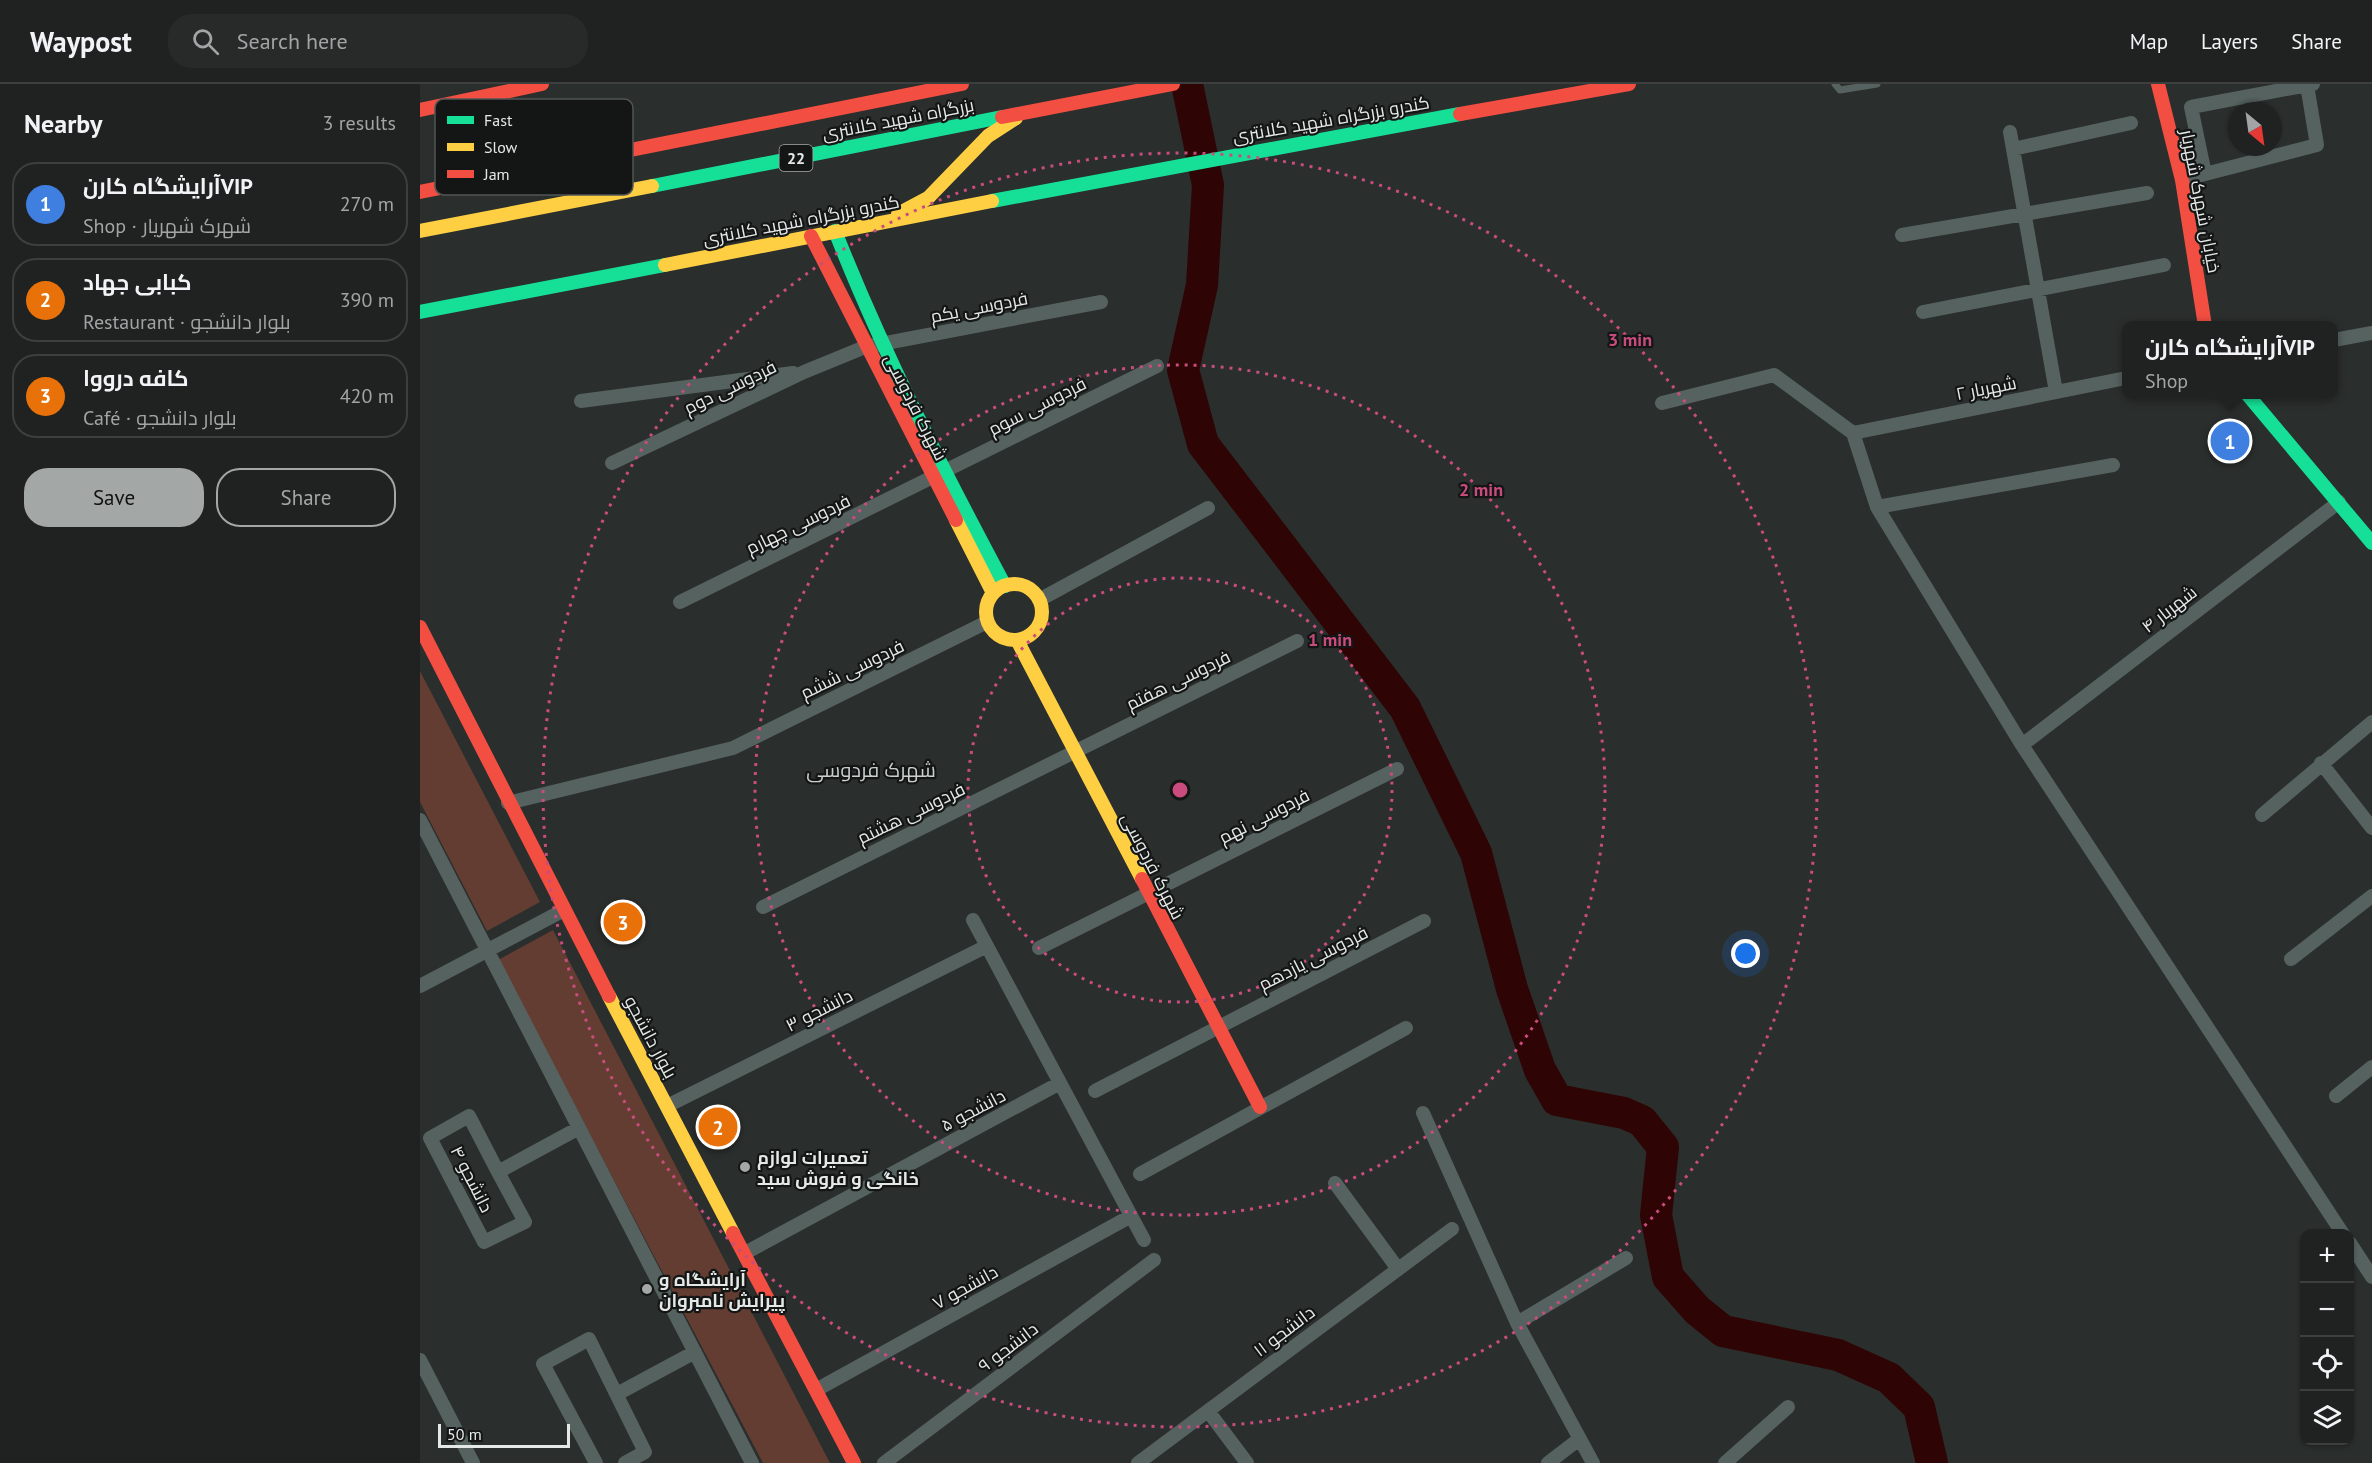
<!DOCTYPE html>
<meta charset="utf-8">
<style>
:root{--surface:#202221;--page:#282a2a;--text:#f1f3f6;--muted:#a2a4a5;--line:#3d3f3f;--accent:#a3a7a6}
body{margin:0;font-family:"PT Sans",Cairo,sans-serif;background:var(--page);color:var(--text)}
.controls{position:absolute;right:18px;bottom:18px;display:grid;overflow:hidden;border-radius:12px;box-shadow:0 2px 4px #0004}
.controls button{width:54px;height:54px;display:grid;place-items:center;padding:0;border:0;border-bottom:2px solid var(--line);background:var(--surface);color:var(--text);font:30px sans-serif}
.compass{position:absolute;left:1808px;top:18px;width:54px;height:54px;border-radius:50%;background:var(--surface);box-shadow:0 2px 4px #0004;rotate:151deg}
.scale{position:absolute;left:18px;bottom:15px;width:132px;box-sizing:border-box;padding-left:6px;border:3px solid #e4e8e7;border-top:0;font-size:16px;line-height:21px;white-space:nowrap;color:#e4e8e7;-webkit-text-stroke:4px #131615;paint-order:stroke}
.you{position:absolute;left:1326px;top:870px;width:21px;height:21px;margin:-15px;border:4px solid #fff;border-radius:50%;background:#1a73e8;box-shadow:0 0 0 9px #1a73e833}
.badge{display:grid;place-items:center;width:39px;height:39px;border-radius:50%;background:var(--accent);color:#fff;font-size:20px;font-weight:700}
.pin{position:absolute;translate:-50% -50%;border:3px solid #fff;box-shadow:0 2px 6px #0006}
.popup{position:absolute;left:1702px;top:237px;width:216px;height:78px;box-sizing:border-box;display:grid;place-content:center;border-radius:12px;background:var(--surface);filter:drop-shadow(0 2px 4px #0005);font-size:20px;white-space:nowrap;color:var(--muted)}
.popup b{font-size:22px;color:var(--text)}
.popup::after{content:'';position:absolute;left:50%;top:100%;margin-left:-12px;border:12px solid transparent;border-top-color:var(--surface)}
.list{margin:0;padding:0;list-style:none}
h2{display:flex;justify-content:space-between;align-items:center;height:78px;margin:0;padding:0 24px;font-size:26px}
h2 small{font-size:20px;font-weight:400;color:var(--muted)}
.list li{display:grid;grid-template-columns:39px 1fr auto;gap:18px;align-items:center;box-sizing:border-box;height:84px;margin:0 12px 12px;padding:0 12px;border:2px solid var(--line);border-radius:24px}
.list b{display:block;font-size:22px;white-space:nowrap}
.list p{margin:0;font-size:20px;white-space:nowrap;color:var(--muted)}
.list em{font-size:20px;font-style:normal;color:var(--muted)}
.actions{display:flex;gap:12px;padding:18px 24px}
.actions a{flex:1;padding:14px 0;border:2px solid var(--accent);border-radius:24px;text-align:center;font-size:21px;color:var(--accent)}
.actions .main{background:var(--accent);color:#111}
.icon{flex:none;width:33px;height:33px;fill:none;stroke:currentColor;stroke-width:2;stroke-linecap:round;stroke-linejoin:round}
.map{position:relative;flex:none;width:1952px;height:1379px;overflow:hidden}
header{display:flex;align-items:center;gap:36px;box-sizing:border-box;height:84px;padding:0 30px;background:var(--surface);border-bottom:2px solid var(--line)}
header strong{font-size:28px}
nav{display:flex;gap:33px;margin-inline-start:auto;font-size:21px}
.search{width:420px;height:54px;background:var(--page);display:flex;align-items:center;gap:15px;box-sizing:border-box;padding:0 21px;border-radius:24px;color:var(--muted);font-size:22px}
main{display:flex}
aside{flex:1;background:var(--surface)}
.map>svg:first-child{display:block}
.green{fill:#633d32}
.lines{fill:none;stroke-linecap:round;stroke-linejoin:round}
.river{stroke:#2f0404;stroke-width:32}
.lane{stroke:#56625f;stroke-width:7}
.street{stroke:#56625f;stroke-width:14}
.fast{stroke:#16e098;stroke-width:14}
.slow{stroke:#ffcf43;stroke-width:14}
.jam{stroke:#f24e42;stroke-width:14}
.ring{fill:none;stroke:#ca4c7e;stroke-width:3;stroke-dasharray:3 6}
.poi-dot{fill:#a3a7a6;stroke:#131615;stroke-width:2}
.labels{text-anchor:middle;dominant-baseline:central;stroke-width:4.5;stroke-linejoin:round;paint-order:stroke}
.shield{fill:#131615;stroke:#a5a9a8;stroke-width:1.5}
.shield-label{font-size:16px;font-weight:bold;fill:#e4e8e7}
.street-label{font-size:18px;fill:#e4e8e7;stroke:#131615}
.poi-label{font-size:18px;font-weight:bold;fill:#e4e8e7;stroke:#131615;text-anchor:start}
.neighbourhood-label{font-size:20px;fill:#c8cfce;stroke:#131615}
.key{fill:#131615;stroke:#525554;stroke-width:1.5}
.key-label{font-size:16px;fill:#e4e8e7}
.centre{fill:#ca4c7e;stroke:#131615;stroke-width:3}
.ring-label{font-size:18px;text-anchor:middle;font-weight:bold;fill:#ca4c7e;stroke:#131615;stroke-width:4.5;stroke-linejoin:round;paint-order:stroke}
</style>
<header>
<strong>Waypost</strong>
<div class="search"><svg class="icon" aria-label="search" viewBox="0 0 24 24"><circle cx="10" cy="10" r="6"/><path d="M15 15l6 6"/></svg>Search here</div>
<nav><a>Map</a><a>Layers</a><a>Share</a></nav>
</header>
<main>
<aside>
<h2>Nearby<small>3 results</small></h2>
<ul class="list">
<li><span class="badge" style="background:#3f7fe0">1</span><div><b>آرایشگاه کارنVIP</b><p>Shop · شهرک شهریار</p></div><em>270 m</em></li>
<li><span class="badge" style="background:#e8710a">2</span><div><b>کبابی جهاد</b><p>Restaurant · بلوار دانشجو</p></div><em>390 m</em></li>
<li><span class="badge" style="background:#e8710a">3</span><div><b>کافه درووا</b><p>Café · بلوار دانشجو</p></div><em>420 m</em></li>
</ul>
<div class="actions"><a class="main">Save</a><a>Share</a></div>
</aside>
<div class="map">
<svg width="1952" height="1379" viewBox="0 0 1952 1379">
<rect width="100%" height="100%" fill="#2a2e2c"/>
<!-- green -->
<path class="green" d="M0,587L120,818L67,847L0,718Z
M133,846L410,1379H343L78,876Z"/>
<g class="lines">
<!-- river -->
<path class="river" d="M767,0L788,101L782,201L763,286L783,360L985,624L1056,769L1092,905L1120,986L1137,1016L1204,1029L1222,1037L1243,1063L1236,1131L1248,1193L1277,1226L1303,1247L1418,1271L1469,1294L1499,1323L1512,1379"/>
<!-- lane -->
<path class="lane" d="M1415,0L1420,6L1457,0"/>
<!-- street -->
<path class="street" d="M1590,48L1636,308
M1593,65L1711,39
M1785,90L1771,23L1893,0
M1762,96L1897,61L1887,1
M1482,151L1727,109
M1503,228L1744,181
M1914,256L1952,249
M161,317L373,289
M1242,319L1354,291L1433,349L1457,423L1602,661L1923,1150
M1433,349L1706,294
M192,379L384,288L445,263L681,218
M1457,423L1693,381
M619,516L788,424
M260,518L737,282
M1602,661L1919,418
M1901,679L1952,744
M88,719L313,664L567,538
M1842,731L1952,638
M0,736L332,1379
M343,823L877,557
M553,836L724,1156
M619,864L977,685
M1871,875L1952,812
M0,902L144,826
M675,1007L1004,837
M1916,1012L1952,983
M247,1022L567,862
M1003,1029L1097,1239L1173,1379
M78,1088L49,1032L10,1054L64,1158L105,1138L78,1088L159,1044
M720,1090L986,944
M915,1099L978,1185
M1930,1159L1952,1193
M325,1169L640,999
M1097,1239L1206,1174
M0,1276L53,1379
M396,1306L711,1132
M197,1310L275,1268
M788,1327L827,1379
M176,1379L123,1280L169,1255L225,1368L205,1379
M464,1379L734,1176
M718,1379L1032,1145
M1128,1379L1158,1356
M1305,1379L1368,1323"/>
<!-- fast -->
<path class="fast" d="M232,102L582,33
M572,117L1040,30
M415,147C463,269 523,386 585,502
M0,228L245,181
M1827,310L1952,459"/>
<!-- slow -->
<path class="slow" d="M478,130L508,114L568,52L596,34
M0,147L232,102
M245,181L572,117
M536,436L573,509
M566 528a28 28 0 1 1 56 0a28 28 0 1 1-56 0Z
M597,556L722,795
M189,912L313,1149"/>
<!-- jam -->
<path class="jam" d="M1738,0L1762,96L1785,242
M0,26L122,0
M1040,30L1209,0
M582,33L753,0
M0,108L542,0
M391,152L536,436
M0,543L189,912
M722,795L840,1023
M313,1149L434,1379"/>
</g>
<!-- distance rings -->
<g class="ring">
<circle cx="760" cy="706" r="212"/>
<circle cx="760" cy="706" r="425"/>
<circle cx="760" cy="706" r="637"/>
</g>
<!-- markers -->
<g class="poi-dot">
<circle cx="325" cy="1083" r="6"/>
<circle cx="227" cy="1205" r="6"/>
</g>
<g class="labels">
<!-- shield labels -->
<rect class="shield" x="359.5" y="61" width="33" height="26" rx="4.5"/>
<g class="shield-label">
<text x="376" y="74">22</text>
</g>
<!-- street labels -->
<g class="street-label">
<text transform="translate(478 35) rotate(-11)">بزرگراه شهید کلانتری</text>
<text transform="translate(911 35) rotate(-10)">کندرو بزرگراه شهید کلانتری</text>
<text transform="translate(1781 117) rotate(79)">خیابان شهرک شهریار</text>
<text transform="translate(381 136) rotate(-11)">کندرو بزرگراه شهید کلانتری</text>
<text transform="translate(559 223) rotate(-11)">فردوسی یکم</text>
<text transform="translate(310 303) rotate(-26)">فردوسی دوم</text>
<text transform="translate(1566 304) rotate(-11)">۲ شهریار</text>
<text transform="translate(617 322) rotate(-27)">فردوسی سوم</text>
<text transform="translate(496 323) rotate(63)">شهرک فردوسی</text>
<text transform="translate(378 440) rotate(-26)">فردوسی چهارم</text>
<text transform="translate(1749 525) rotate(-38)">شهریار ۴</text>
<text transform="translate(432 585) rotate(-26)">فردوسی ششم</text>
<text transform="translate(758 596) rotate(-26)">فردوسی هفتم</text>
<text transform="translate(491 729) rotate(-26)">فردوسی هشتم</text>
<text transform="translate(844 732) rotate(-27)">فردوسی نهم</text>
<text transform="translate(733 782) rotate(63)">شهرک فردوسی</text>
<text transform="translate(893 874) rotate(-27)">فردوسی یازدهم</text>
<text transform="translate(399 926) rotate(-27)">دانشجو ۳</text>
<text transform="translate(231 953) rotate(62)">بلوار دانشجو</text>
<text transform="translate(553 1026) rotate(-28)">دانشجو ۵</text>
<text transform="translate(52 1095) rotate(63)">۴ دانشجو</text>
<text transform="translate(545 1203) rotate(-29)">دانشجو ۷</text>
<text transform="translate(864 1247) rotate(-37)">دانشجو ۱۱</text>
<text transform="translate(588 1263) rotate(-37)">دانشجو ۹</text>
</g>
<!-- poi labels -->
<g class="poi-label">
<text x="337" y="1073">تعمیرات لوازم<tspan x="337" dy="21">خانگی و فروش سید</tspan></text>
<text x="239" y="1195">آرایشگاه و<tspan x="239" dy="21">پیرایش نامبروان</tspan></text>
</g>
<!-- neighbourhood labels -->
<g class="neighbourhood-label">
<text x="451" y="686">شهرک فردوسی</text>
</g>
</g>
<!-- legend -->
<rect x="15" y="15" width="198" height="96" rx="9" class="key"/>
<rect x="27" y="32" width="27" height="8" fill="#16e098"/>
<rect x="27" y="59" width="27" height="8" fill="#ffcf43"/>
<rect x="27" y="86" width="27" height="8" fill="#f24e42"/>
<g class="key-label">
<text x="64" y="42">Fast</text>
<text x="64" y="69">Slow</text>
<text x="64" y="96">Jam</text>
</g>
<circle cx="760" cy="706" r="9" class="centre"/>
<g class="ring-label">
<text x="1210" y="262">3 min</text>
<text x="1061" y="412">2 min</text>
<text x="910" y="562">1 min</text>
</g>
</svg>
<div class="controls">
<button>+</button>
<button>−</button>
<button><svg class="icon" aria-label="locate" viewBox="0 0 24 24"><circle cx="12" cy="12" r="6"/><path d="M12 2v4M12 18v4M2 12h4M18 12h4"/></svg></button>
<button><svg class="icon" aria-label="layers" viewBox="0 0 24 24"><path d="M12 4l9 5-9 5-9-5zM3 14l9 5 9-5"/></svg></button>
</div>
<svg class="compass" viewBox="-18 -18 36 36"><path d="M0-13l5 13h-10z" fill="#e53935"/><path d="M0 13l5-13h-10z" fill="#a2a4a5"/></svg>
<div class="scale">50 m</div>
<div class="you"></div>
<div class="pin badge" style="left:1810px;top:357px;background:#3f7fe0">1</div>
<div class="popup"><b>آرایشگاه کارنVIP</b>Shop</div>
<div class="pin badge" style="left:298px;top:1043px;background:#e8710a">2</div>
<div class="pin badge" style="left:203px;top:838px;background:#e8710a">3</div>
</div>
</main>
